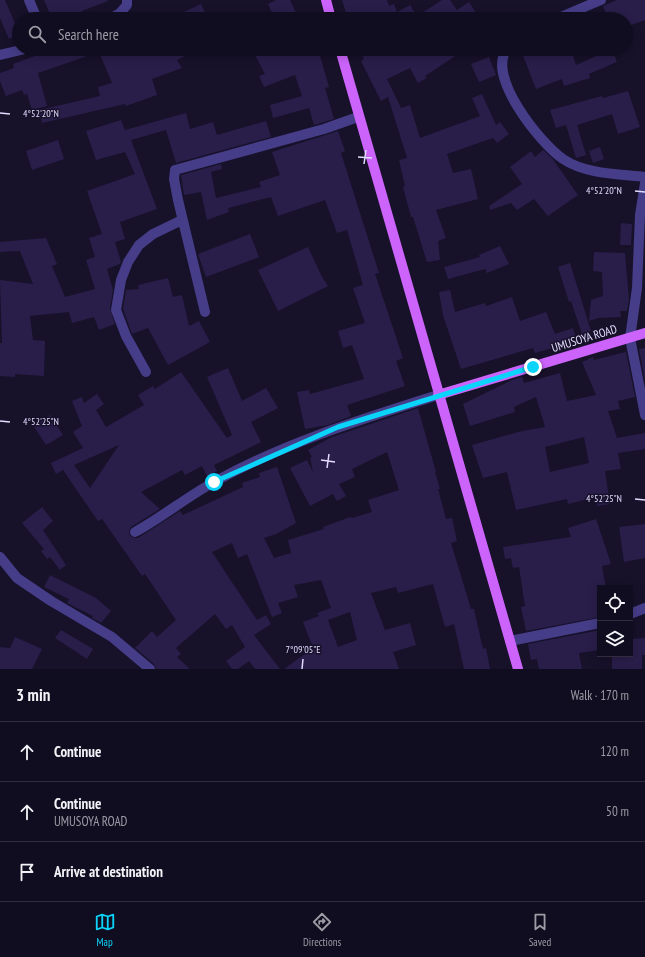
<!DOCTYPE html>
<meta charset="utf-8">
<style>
:root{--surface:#110d20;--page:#1e1b2d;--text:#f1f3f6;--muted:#9c9ca5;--line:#302d3e;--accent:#0bd4fa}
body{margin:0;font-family:"PT Sans Narrow",sans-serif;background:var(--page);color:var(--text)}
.controls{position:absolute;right:12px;bottom:12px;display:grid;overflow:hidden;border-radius:0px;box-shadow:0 2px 10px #0003}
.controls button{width:36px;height:36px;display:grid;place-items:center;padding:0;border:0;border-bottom:1px solid var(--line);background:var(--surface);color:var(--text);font:20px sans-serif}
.stop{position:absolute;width:12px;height:12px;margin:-9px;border:3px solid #0bd4fa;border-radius:50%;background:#fff}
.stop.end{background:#0bd4fa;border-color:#fff;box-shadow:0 1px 4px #0008}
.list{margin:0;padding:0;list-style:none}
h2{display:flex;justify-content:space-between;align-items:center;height:52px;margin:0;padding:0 16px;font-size:17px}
h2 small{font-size:13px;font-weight:400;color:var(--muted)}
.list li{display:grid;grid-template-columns:26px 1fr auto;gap:12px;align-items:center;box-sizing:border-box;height:60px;padding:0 16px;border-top:1px solid var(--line)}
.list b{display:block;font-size:15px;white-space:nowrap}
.list p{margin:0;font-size:13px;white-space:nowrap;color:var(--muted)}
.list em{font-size:13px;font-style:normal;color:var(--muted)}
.icon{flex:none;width:22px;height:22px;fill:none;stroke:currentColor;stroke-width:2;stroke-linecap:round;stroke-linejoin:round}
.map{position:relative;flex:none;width:645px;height:669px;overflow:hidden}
.search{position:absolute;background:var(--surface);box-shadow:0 2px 10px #0003;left:12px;right:12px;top:12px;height:44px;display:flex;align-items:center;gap:10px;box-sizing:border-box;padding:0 14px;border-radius:22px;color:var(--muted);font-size:15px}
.sheet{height:232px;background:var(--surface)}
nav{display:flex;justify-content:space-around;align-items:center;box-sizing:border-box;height:56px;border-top:1px solid var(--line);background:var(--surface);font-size:11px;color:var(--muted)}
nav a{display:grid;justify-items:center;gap:2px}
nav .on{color:var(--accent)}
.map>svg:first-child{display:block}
.building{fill:#291e4a;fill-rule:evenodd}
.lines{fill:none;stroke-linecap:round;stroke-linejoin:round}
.minor{stroke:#453d88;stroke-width:10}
.major{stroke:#cc64fc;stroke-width:10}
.route{stroke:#0bd4fa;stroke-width:5}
.ticks{fill:none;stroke:#e1dbfe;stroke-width:1.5}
.labels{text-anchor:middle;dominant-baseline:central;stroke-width:3;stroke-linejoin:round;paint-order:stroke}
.street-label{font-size:12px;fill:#e1dbfe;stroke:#17112a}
.ticks-label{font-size:10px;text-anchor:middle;fill:#e1dbfe;stroke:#17112a;stroke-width:3;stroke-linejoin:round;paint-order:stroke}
</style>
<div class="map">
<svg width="645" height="669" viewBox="0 0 645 669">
<rect width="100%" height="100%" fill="#17112a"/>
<!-- building -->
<path class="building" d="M0,0H5L19,33V34L9,39L0,18Z
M44,0H108V1L82,11L83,13L68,19H52Z
M276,0H290L299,19H275L268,4Z
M342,0H387L389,6L394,4L397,12L410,5L417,16L442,0H450L457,10L469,2L480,19H348Z
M617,0H645V20L626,27V19H608L603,6Z
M201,4L208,19H169Z
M54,49H199L177,60L182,68L152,79L157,95L126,106L125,104L42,123L39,110L100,96L98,87L112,83L99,52L38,73L47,106L32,110L27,94L24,95L22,90L6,96L0,81V73L14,68L13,64Z
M252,49H318L329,87L325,88L334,119L314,125L309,108L273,118L270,105L302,96L295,75L264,87L259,76L265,74Z
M360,49H466L425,76L427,78L418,83L410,68L387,79L401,108L410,105L420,138L480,116L472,98L482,94L496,125L500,122L509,134L497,143L493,138L447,154L453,173L471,169L478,199L436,210L446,238L438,241L440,260L427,262L413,217H411L403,187L405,186L399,160L407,158L388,97L381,101L361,61L364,59Z
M532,49H571L576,65L612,49L617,62L589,74L590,78L564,86L562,79L536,89L522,53Z
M489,57L496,75L479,82L471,64Z
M628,91L640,127L618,134L612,114L577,125L586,155L576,158L566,125L556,128L550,110L602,96L603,98Z
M186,113L190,129L213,122L217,135L266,121L271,137L176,163L166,130L131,140L157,209L120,222L125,239L115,242L121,262L120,264L107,269L113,290L110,309L115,324L99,330L94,317L72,323L69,312L30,316L33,340L45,341L44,376L15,374V377L0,376V343H2L0,280L33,284L20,251L0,252V242L46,238L57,264L52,266L65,297L95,289L86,260L95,257L89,238L102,234L87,191L135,174L125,152L96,160L86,131L121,120L125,130Z
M338,131L345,151L341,153L379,273L375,274L403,358L396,361L405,386L347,405L351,416L328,425L305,429L297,392L309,390L310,394L364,379L352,345L343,348L338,331L365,323L353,288L363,285L347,230L337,233L325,200L278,216L271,197L228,208L229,212L207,220L201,192L184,195L181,175L221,164L222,169L211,172L216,198L261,187L259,182L280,175L272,152Z
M58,140L64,159L32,170L26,151Z
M600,147L604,159L593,163L589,151Z
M543,150L552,158L578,195L548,216L534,199L517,210L511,203L490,210L489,206L522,184L510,167L531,151L535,157Z
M621,223L632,224L631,245H620Z
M250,234L259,257L206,277L198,254Z
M500,246L509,264L487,273L485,269L448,279L444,267L480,257L479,255Z
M308,247L321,275L328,286L278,311L258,270Z
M594,252L625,253L629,300L627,311H620L621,317L598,318L589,321L591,300L603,296L602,272L593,271Z
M570,263L591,331L582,334L571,301L569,302L558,267Z
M168,278L173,297L182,295L189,326L199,321L210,342L168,365L148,328L132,334L123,309L126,290L139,289L138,285Z
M450,290L455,312L485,303L486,306L512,297L520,321L546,312L555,334L573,328L577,341L535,353L533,348L461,369L443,315L439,292Z
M645,348V381L639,349Z
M626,352L635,397L618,401L620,409L608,411L617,438L645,433V449L618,453L621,469L605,471L610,504L597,506L596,497L568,504L567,499L516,510L507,472L483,478L472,445L522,431L545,427L536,397L514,407L515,412L470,426L463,404L512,380L522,377L524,383L560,373L567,401L596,395L582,362L593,357L594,360ZM584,437L589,463L550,472L545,447Z
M228,368L242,401L266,388L278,408L251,422L261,442L214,465L217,471L207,476L202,466L185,475L182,470L141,492L160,509L131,527L129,532L130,536L135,538H138L180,511L183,515L243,487L242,483L260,477L259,473L277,467L296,523L276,534L264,538L274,558L291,553L288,540L324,529L323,527L350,517L352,518L372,512L368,500L399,490L387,452L352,469L355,477L339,484L346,496L337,501L333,494L310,506L290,468L307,460L313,472L310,458L312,457L308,450L332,437L418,408L436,472H435L440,489H438L446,519L452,518L457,541L451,543L471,609H474L483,649L486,648L490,669H464L454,624L445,627L433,584L398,593L396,587L371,593L385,630L410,623L416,645L393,652L399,669H284L313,648L303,622L319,616L317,613L331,608L321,580L294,585L298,597L278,603L282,613L272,617L247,554L238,558L232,543L212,552L257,620L266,615L271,624L254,635L280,669H255L249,661L238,669H232L226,661L245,647L232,625L226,629L215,614L176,648L181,654L177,657L190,669H156L154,664L135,648L152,631L157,637L176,620L145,574L142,576L102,519L98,521L63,470L56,474L51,463L83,448L73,432L82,426L72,401L82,397L84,403L97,394L104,404L96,410L106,427L144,405L138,395L153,386L155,389L181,372L227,438L232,435L207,377ZM119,445L90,488L74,465ZM350,612L357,640L338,647L328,620Z
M50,415L63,435L46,445L33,425Z
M42,507L53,521L43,530L66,565L60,570L50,557L47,559L41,551L44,549L22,523Z
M596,519L611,564L602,566L606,588H600V617L526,631L521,607L525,606L519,567L513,568L511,558L505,559L503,547L571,537L568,528Z
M645,524V558L624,562L619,527Z
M50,575L96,598L111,611L101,623L92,618L93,616L67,603L69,599L44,587Z
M61,630L93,649L87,659L55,638Z
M600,630V650L579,653L582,669H539L537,659L531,660L528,644Z
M15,637L42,649L32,669H0V647L10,648Z
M645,638V655H642V669H612V654H632V639Z"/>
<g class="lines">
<!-- minor -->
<path class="minor" d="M29,0L37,19
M110,19L120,13L127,5V0
M556,19L601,0
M507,49C486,76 540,143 563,159C585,174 618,174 645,177
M0,55L25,49
M645,183L640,215L637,288L630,338L645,415
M205,312L178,200L174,179L175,170L324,129L358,117
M146,372L126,336L116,310L121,280L128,262L139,245L153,234L182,220
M135,532C162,517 187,497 214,482C284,443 362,419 438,395
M0,557L17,578L51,601L112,637L150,669
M630,614L645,608
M510,641L600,623"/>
<!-- major -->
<path class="major" d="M326,0L331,19
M340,49L518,669
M438,395L645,333"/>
</g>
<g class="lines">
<!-- route -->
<path class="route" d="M214,482L338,427L533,367"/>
</g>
<!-- ticks -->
<path class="ticks" d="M0,113L10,114M358,157L372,158M364,164L366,150M635,191L645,192M0,421L10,422M321,460L335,462M327,468L329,454M635,499L645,500M302,669L303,659"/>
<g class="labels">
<!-- street labels -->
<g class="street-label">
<text transform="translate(584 338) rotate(-17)">UMUSOYA ROAD</text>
</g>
</g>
<g class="ticks-label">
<text x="41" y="117">4°52'20"N</text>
<text x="604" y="194">4°52'20"N</text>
<text x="41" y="425">4°52'25"N</text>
<text x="604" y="502">4°52'25"N</text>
<text x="303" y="653">7°09'05"E</text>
</g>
</svg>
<div class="controls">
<button><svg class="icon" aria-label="locate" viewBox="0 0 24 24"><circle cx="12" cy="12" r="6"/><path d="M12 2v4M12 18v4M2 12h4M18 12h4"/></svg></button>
<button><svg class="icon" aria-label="layers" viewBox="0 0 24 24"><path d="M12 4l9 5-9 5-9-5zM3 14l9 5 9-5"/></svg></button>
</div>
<div class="stop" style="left:214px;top:482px"></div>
<div class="stop end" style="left:533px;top:367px"></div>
<div class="search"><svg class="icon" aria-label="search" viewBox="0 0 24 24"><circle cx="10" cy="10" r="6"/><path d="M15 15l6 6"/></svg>Search here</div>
</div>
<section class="sheet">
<h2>3 min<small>Walk · 170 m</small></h2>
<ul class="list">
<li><svg class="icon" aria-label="ahead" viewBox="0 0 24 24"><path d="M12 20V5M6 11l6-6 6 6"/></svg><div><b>Continue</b></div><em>120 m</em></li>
<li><svg class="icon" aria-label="ahead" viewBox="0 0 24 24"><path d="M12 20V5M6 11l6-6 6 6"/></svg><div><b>Continue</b><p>UMUSOYA ROAD</p></div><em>50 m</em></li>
<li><svg class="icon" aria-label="arrive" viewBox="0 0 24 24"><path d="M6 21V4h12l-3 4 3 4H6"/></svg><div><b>Arrive at destination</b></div></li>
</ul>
</section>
<nav>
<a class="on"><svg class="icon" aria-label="map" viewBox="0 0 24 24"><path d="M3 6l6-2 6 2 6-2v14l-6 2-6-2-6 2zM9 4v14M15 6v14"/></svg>Map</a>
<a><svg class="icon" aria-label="directions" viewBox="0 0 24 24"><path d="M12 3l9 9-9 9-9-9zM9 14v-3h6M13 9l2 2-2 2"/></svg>Directions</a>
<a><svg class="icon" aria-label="saved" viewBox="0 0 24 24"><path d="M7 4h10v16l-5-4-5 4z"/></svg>Saved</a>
</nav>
